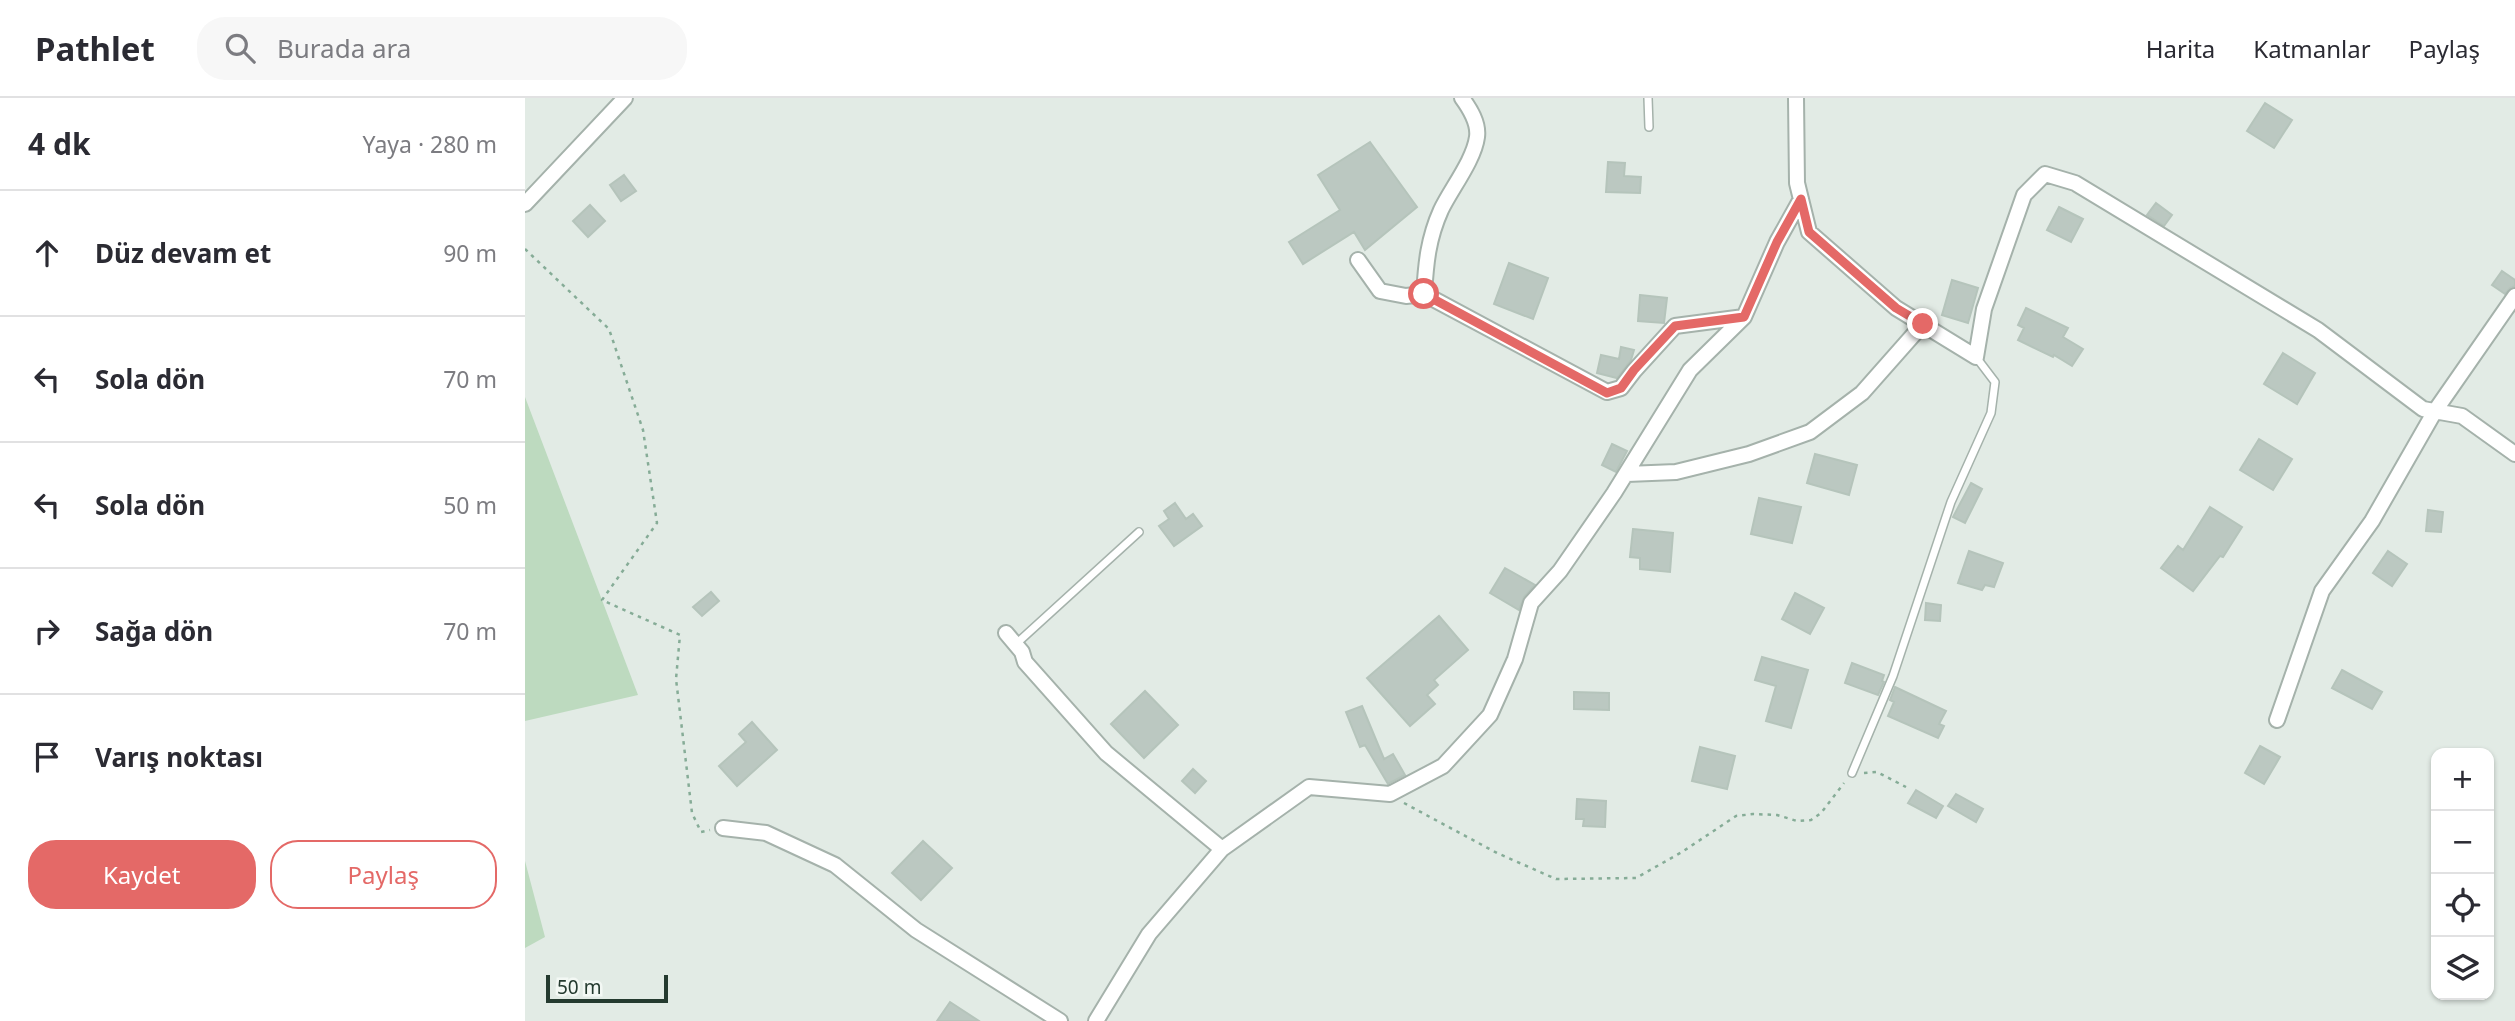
<!DOCTYPE html>
<html lang="tr">
<meta charset="utf-8">
<style>
:root{--surface:#fff;--page:#f7f7f7;--text:#2b2b33;--muted:#7c7c81;--line:#e1e1e2;--accent:#e46967}
body{margin:0;font-family:"Noto Sans",sans-serif;background:var(--page);color:var(--text)}
.controls{position:absolute;right:21px;bottom:21px;display:grid;overflow:hidden;border-radius:14px;box-shadow:0 2px 5px #0004}
.controls button{width:63px;height:63px;display:grid;place-items:center;padding:0;border:0;border-bottom:2px solid var(--line);background:var(--surface);color:var(--text);font:35px sans-serif}
.scale{position:absolute;left:21px;bottom:18px;width:122px;box-sizing:border-box;padding-left:7px;border:4px solid #243a2f;border-top:0;font-size:19px;line-height:24px;white-space:nowrap;color:#243a2f;-webkit-text-stroke:5px #f3f8f4;paint-order:stroke}
.stop{position:absolute;width:21px;height:21px;margin:-16px;border:5px solid #e46967;border-radius:50%;background:#fff}
.stop.end{background:#e46967;border-color:#fff;box-shadow:0 2px 7px #0008}
.list{margin:0;padding:0;list-style:none}
h2{display:flex;justify-content:space-between;align-items:center;height:91px;margin:0;padding:0 28px;font-size:30px}
h2 small{font-size:23px;font-weight:400;color:var(--muted)}
.list li{display:grid;grid-template-columns:46px 1fr auto;gap:21px;align-items:center;box-sizing:border-box;height:126px;padding:0 28px;border-top:2px solid var(--line)}
.list b{display:block;font-size:26px;white-space:nowrap}
.list em{font-size:23px;font-style:normal;color:var(--muted)}
.actions{display:flex;gap:14px;padding:21px 28px}
.actions a{flex:1;padding:16px 0;border:2px solid var(--accent);border-radius:28px;text-align:center;font-size:24px;color:var(--accent)}
.actions .main{background:var(--accent);color:#fff}
.icon{flex:none;width:38px;height:38px;fill:none;stroke:currentColor;stroke-width:2;stroke-linecap:round;stroke-linejoin:round}
.map{position:relative;flex:none;width:1990px;height:923px;overflow:hidden}
header{display:flex;align-items:center;gap:42px;box-sizing:border-box;height:98px;padding:0 35px;background:var(--surface);border-bottom:2px solid var(--line)}
header strong{font-size:33px}
nav{display:flex;gap:38px;margin-inline-start:auto;font-size:24px}
.search{width:490px;height:63px;background:var(--page);display:flex;align-items:center;gap:18px;box-sizing:border-box;padding:0 24px;border-radius:28px;color:var(--muted);font-size:26px}
main{display:flex}
aside{flex:1;background:var(--surface)}
.map>svg:first-child{display:block}
.green{fill:#bddabf}
.building{fill:#bbc8c1;stroke:#b5c4bb;stroke-width:2}
.lines{fill:none;stroke-linecap:round;stroke-linejoin:round}
.lane-casing{stroke:#a5b2ab;stroke-width:10}
.street-casing{stroke:#a5b2ab;stroke-width:18}
.path{stroke:#86ac97;stroke-width:2.5;stroke-dasharray:3.5 5;stroke-linecap:butt}
.lane{stroke:#fff;stroke-width:7}
.street{stroke:#fff;stroke-width:14}
.route{stroke:#e46967;stroke-width:9}
</style>
<header>
<strong>Pathlet</strong>
<div class="search"><svg class="icon" aria-label="search" viewBox="0 0 24 24"><circle cx="10" cy="10" r="6"/><path d="M15 15l6 6"/></svg>Burada ara</div>
<nav><a>Harita</a><a>Katmanlar</a><a>Paylaş</a></nav>
</header>
<main>
<aside>
<h2>4 dk<small>Yaya · 280 m</small></h2>
<ul class="list">
<li><svg class="icon" aria-label="ahead" viewBox="0 0 24 24"><path d="M12 20V5M6 11l6-6 6 6"/></svg><div><b>Düz devam et</b></div><em>90 m</em></li>
<li><svg class="icon" aria-label="left" viewBox="0 0 24 24"><path d="M17 20v-9H6M10 6l-5 5 5 5"/></svg><div><b>Sola dön</b></div><em>70 m</em></li>
<li><svg class="icon" aria-label="left" viewBox="0 0 24 24"><path d="M17 20v-9H6M10 6l-5 5 5 5"/></svg><div><b>Sola dön</b></div><em>50 m</em></li>
<li><svg class="icon" aria-label="right" viewBox="0 0 24 24"><path d="M7 20v-9h11M14 6l5 5-5 5"/></svg><div><b>Sağa dön</b></div><em>70 m</em></li>
<li><svg class="icon" aria-label="arrive" viewBox="0 0 24 24"><path d="M6 21V4h12l-3 4 3 4H6"/></svg><div><b>Varış noktası</b></div></li>
</ul>
<div class="actions"><a class="main">Kaydet</a><a>Paylaş</a></div>
</aside>
<div class="map">
<svg width="1990" height="923" viewBox="0 0 1990 923">
<rect width="100%" height="100%" fill="#e2ebe5"/>
<!-- green -->
<path class="green" d="M0,299L113,597L0,623Z
M0,763L20,839L0,850Z"/>
<!-- building -->
<path class="building" d="M1740,5L1767,22L1749,50L1722,33Z
M845,44L892,109L840,152L829,134L778,166L764,144L815,112L793,77Z
M1083,64L1100,65L1099,78L1116,79L1115,95L1081,94Z
M99,77L111,93L96,103L85,87Z
M1631,105L1647,117L1639,128L1622,117Z
M65,107L80,123L63,139L48,123Z
M1534,109L1558,121L1546,144L1522,132Z
M984,165L1023,180L1008,221L969,206Z
M1977,173L1990,182V188L1985,190L1980,196L1967,187Z
M1427,182L1453,190L1443,225L1417,217Z
M1115,197L1142,200L1139,225L1113,223Z
M1501,210L1543,230L1538,239L1558,251L1547,268L1529,257L1528,259L1493,242L1499,230L1493,227Z
M1096,249L1109,252L1106,262L1092,280L1072,275L1076,257L1094,261Z
M1758,255L1790,275L1772,306L1739,286Z
M1734,341L1767,361L1748,392L1715,372Z
M1087,346L1102,353L1091,374L1077,367Z
M1290,356L1332,367L1324,397L1282,385Z
M1446,385L1457,391L1440,425L1428,419Z
M1234,400L1276,409L1267,445L1226,436Z
M650,405L661,421L668,416L677,428L649,448L634,428L644,421L639,413Z
M1685,409L1717,429L1698,459L1695,458L1668,493L1636,470L1653,448L1658,452Z
M1903,412L1918,414L1916,434L1901,433Z
M1108,431L1148,435L1145,474L1115,471V460L1105,459Z
M1444,453L1478,465L1469,489L1460,487L1457,492L1433,485Z
M1863,453L1882,466L1867,488L1848,475Z
M980,470L1010,487L999,499L994,512L965,495Z
M186,494L194,503L177,518L168,509Z
M1270,495L1299,510L1285,536L1257,521Z
M1401,505L1416,507L1415,523L1400,522Z
M914,518L943,552L909,582L913,587L902,597L910,606L885,628L842,580Z
M1237,559L1283,572L1266,630L1241,623L1251,588L1230,582Z
M1327,565L1359,577L1357,583L1359,584L1353,597L1320,585Z
M1817,572L1857,594L1847,611L1807,590Z
M1370,589L1421,613L1414,626L1419,628L1413,640L1363,618L1369,604L1365,602Z
M620,593L653,627L619,660L586,626Z
M1049,594L1084,595V612L1049,611Z
M837,608L859,661L868,656L880,677L863,686L840,647L835,649L821,614Z
M227,624L252,652L212,688L194,668L221,644L214,636Z
M1735,648L1755,659L1739,686L1720,675Z
M1175,649L1210,658L1202,691L1167,683Z
M668,671L681,683L670,695L657,683Z
M1391,692L1418,708L1411,720L1383,705Z
M1431,696L1458,711L1451,724L1423,708Z
M1052,701L1081,703L1080,729L1058,728L1059,721H1051Z
M398,743L427,770L396,802L367,775Z
M425,904L454,923H412Z"/>
<g class="lines">
<defs>
<path id="lane" d="M1123,0L1124,29
M491,546L614,434
M1327,675L1368,578L1426,404L1466,315L1470,284L1451,259"/>
<path id="street" d="M1271,0L1272,85L1284,134L1371,210L1451,259L1459,211L1499,97L1520,76L1550,85L1793,232L1898,311L1937,318L1990,356
M0,106L100,0
M833,162L855,193L881,198L899,196L1082,294L1096,290L1109,273L1150,228L1219,219
M899,196C901,165 903,141 916,112C926,91 949,62 952,39C954,25 945,11 937,0
M1102,376L1151,374L1224,356L1285,334L1337,295L1398,226
M481,535L497,554L500,564L581,655L697,751
M1752,622L1797,493L1847,423L1910,313L1990,198
M198,730L241,735L310,767L391,832L535,923
M571,923L624,836L697,751L784,689L865,696L918,668L965,617L990,561L1006,505L1035,473L1089,395L1165,272L1219,219L1252,144L1276,101"/>
</defs>
<!-- lane casing -->
<use href="#lane" class="lane-casing"/>
<!-- street casing -->
<use href="#street" class="street-casing"/>
<!-- path -->
<path class="path" d="M0,151L84,231L118,332L132,425L77,502L155,537L151,581L167,715L176,734L185,732
M1339,675L1352,674L1381,689
M879,705L972,755L1031,781L1111,780L1157,754L1211,718L1228,716L1252,717L1272,723L1286,722L1296,715L1319,685"/>
<!-- lane -->
<use href="#lane" class="lane"/>
<!-- street -->
<use href="#street" class="street"/>
</g>
<g class="lines">
<!-- route -->
<path class="route" d="M899,196L1082,295L1096,290L1109,272L1150,228L1219,219L1252,144L1276,101L1284,134L1371,210L1398,226"/>
</g>
</svg>
<div class="controls">
<button>+</button>
<button>−</button>
<button><svg class="icon" aria-label="locate" viewBox="0 0 24 24"><circle cx="12" cy="12" r="6"/><path d="M12 2v4M12 18v4M2 12h4M18 12h4"/></svg></button>
<button><svg class="icon" aria-label="layers" viewBox="0 0 24 24"><path d="M12 4l9 5-9 5-9-5zM3 14l9 5 9-5"/></svg></button>
</div>
<div class="scale">50 m</div>
<div class="stop" style="left:899px;top:196px"></div>
<div class="stop end" style="left:1398px;top:226px"></div>
</div>
</main>
